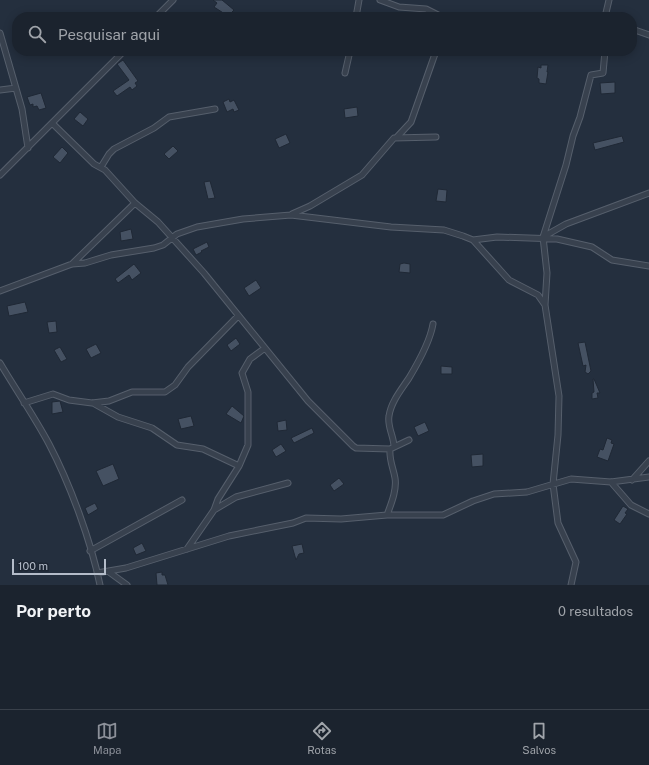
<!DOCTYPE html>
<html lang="pt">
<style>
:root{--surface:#1b232e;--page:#242b36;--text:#f1f3f6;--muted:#a0a4aa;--line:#39404a;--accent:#8c9099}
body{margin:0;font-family:"Public Sans",sans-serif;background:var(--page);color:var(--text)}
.scale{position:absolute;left:12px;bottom:10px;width:94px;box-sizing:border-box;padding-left:4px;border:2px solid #b4bcc9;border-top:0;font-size:11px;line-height:14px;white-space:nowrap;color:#b4bcc9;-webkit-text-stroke:3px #1d2633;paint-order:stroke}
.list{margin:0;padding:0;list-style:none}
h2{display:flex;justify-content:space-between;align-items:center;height:52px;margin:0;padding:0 16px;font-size:17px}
h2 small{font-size:13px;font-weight:400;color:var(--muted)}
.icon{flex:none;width:22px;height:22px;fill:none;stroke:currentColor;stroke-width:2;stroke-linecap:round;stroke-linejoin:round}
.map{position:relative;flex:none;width:649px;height:585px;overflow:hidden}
.search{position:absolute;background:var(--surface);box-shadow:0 2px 10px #0003;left:12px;right:12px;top:12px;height:44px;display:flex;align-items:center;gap:10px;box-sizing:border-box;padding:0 14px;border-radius:16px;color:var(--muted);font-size:15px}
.sheet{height:124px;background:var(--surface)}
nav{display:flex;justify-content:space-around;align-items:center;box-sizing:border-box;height:56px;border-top:1px solid var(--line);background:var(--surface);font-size:11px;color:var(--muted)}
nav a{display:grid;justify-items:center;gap:2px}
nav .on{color:var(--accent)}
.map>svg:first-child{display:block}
.building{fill:#455162;stroke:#1f2835}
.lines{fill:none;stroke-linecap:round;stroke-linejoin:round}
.street-casing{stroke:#565f6c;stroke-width:7}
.street{stroke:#38414e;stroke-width:5}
</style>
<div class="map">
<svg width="649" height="585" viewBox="0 0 649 585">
<rect width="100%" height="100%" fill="#242f3e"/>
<!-- building -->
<path class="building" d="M213,0H222L234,10L228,16L214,7L217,3Z
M123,60L138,81L135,83L137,86L132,90L130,87L117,96L113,91L129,80L117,64Z
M541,65H548L547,72H548L546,84L539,83V79L537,78L538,67L541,68Z
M615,82V93L601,94L600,83Z
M41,93L46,108L39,110L37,106L33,107V104L30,105L27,97Z
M229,99L230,102L234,100L239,110L234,112L233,109L227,112L223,102Z
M357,107L358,116L345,118L344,109Z
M80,112L88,119L83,126L74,119Z
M286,134L290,143L279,148L275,139Z
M622,136L624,142L595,150L593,143Z
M173,146L178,151L169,159L164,154Z
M62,147L68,153L60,163L53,157Z
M210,181L215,198L208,199L204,182Z
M438,189L447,190L446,202L436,201Z
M131,229L133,239L121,241L120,232Z
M207,242L209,247L201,251L202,252L196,255L193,249Z
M404,263L410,264V273L399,272L400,264Z
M134,264L141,273L132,280L129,275L118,283L115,279Z
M256,280L261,288L249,296L244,288Z
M25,302L28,312L9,316L7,306Z
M56,321L57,332L49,333L47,322Z
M236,338L240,344L231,351L227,345Z
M585,342L591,371L588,374L585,372L586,365L583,366L578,343Z
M96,344L101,353L91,358L86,349Z
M60,347L67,359L61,362L54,350Z
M441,366L452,367V374H441Z
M593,379H594L600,393H597L598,398L592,399V393L594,392Z
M60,401L63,412L52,414V402Z
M232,406L244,416L241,423L226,414Z
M191,416L194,426L181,429L178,419Z
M286,420L287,430L278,431L277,422Z
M425,422L429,431L418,436L414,427Z
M312,428L314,433L294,443L291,438Z
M607,438L612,440L611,443L614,444L608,461L597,457L600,449L603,450Z
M281,444L286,451L276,457L272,450Z
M483,454V466L472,467L471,455Z
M113,464L119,479L103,486L96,471Z
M339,478L344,484L334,491L330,485Z
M95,503L98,509L88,515L85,508Z
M623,506L628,509L625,513L627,514L620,524L614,520Z
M142,543L146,551L136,555L133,548Z
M302,544L304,553L299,554L296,560L292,546Z
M162,572V575H165L168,585H157L156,573Z"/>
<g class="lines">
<defs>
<path id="street" d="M380,0L399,7L426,9L442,17
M156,17L173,0
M356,17L359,0
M605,17L609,0
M632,29L649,35
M0,33L22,109L28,148
M345,73L350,51
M0,90L16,88
M52,123L94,164L105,170L135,203L158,222L204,273L308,401L353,446L356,448L390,449L409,440
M397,137L411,122L436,51
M101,167L109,154L114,149L154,128L169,117L215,109
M0,175L124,51
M292,214L310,206L362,175L394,138L436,137
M543,237L566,224L649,193
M473,240L497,237L557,239L592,247L612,260L649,266
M72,264L135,203
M0,291L72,264L85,263L111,255L154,248L163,245L177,234L197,227L243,219L291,215L391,227L444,230L463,236L473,240L509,280L538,295L545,305
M0,363C16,390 34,416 49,444C70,484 91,541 100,585
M24,403L53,394L69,400L92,403L109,401L132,392H165L175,385L188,367L238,316
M93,403L118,417L152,428L177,445L203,449L239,466
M394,447C394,436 387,427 389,416C391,402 401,390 409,378C418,363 430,342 433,324
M632,480L649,461
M611,482L631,505L649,514
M214,510L236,497L288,483
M387,515C391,504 397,490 395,478C393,467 389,460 390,449
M187,549L214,510L218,499L239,466L248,445V392L242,373L250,359L265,348
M90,551L182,500
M109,572L127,585
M97,573L126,568L229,536L293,523L306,518L341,519L387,515H443L473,501L494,494L527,492L571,479L611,482L649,477
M571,585L576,562L558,523L553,484L558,435L559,396L545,305L547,273L543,237L566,165L573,136L580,117L591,75L603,73L605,51"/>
</defs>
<!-- street casing -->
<use href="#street" class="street-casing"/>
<!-- street -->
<use href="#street" class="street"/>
</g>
</svg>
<div class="scale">100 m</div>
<div class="search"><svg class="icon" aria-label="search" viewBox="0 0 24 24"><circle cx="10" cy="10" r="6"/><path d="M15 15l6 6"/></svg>Pesquisar aqui</div>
</div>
<section class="sheet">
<h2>Por perto<small>0 resultados</small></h2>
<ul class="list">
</ul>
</section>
<nav>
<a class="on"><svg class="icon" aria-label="map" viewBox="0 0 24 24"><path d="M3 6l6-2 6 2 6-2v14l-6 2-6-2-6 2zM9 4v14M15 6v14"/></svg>Mapa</a>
<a><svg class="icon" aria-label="directions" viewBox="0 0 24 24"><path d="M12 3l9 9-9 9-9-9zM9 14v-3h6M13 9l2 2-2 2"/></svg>Rotas</a>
<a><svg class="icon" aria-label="saved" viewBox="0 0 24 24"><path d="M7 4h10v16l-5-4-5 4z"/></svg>Salvos</a>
</nav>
